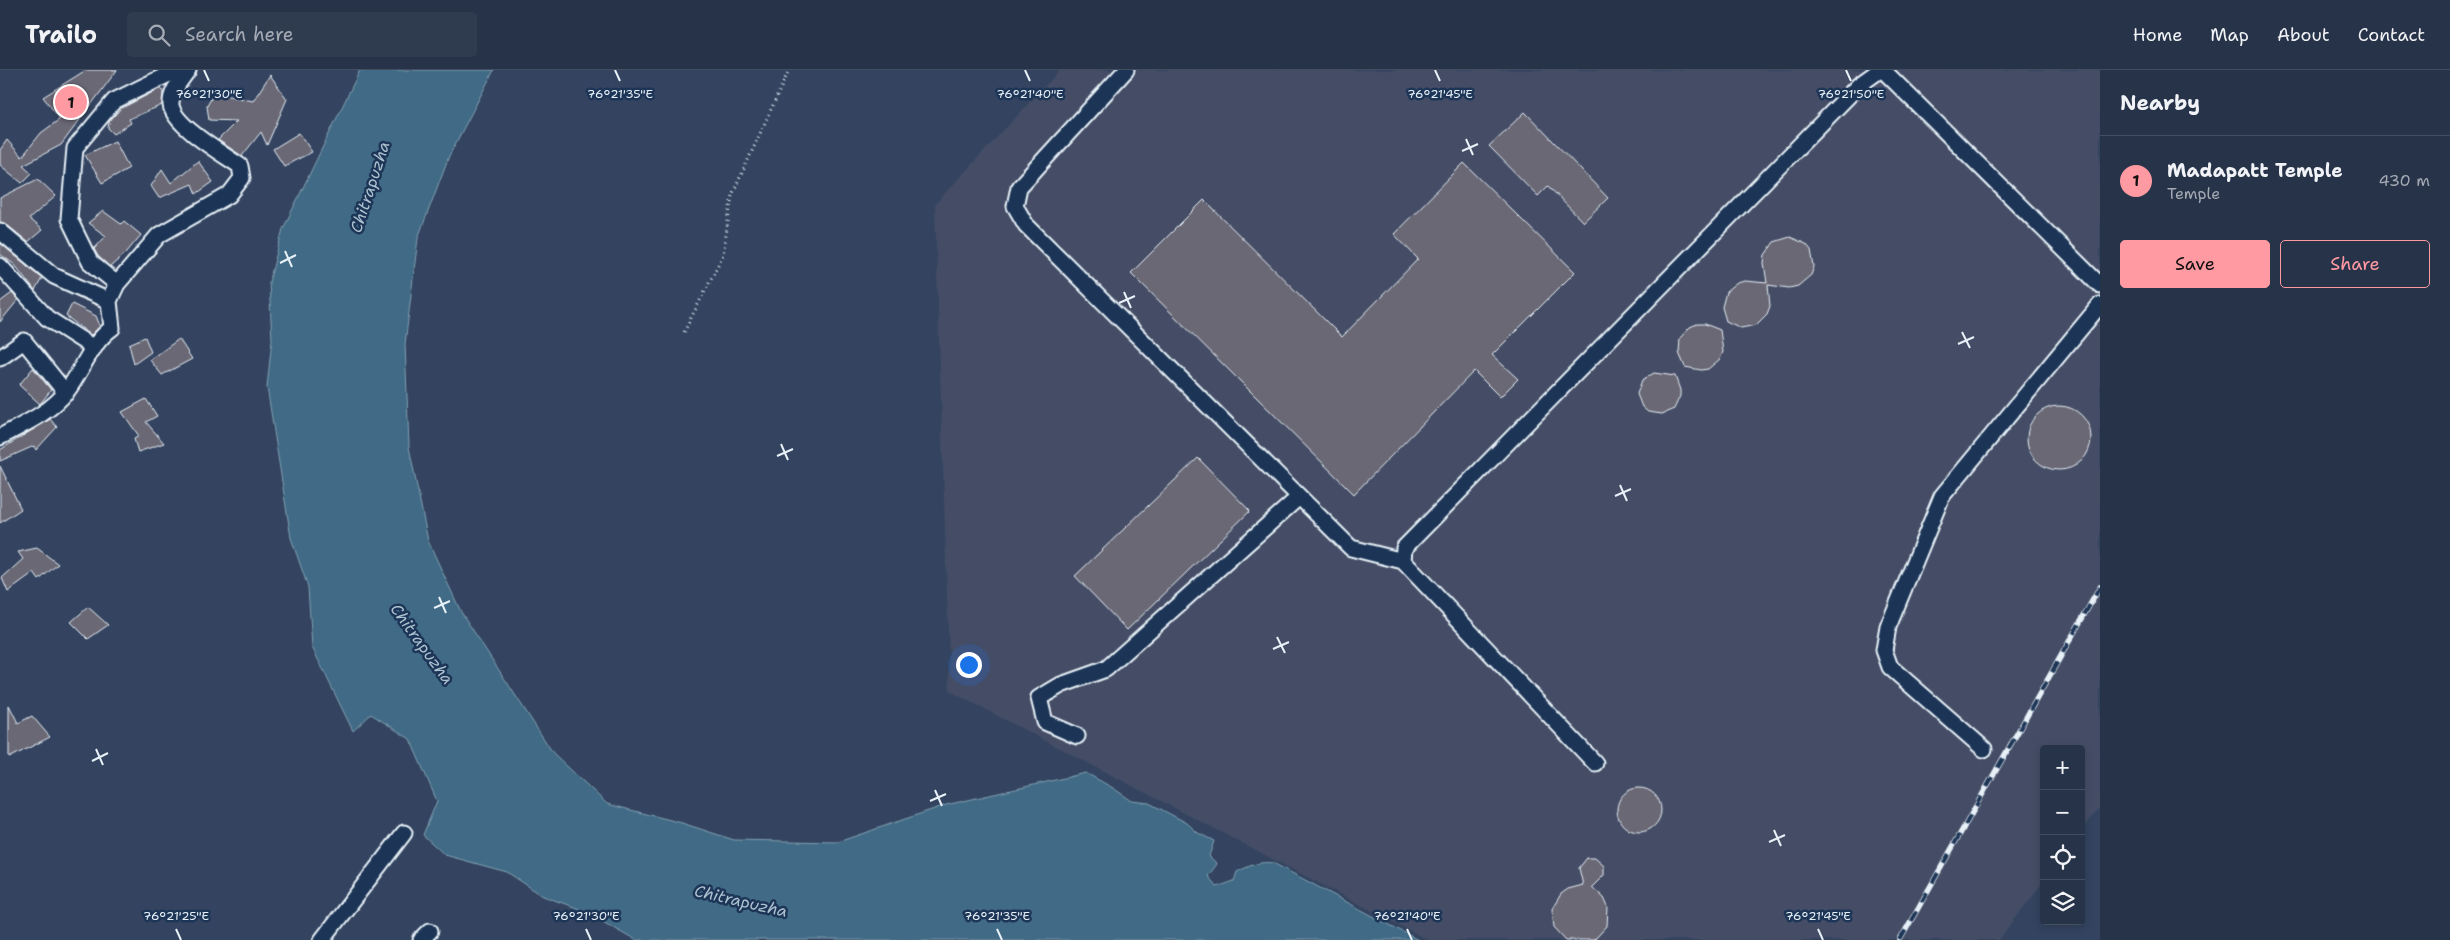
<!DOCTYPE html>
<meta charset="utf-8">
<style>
:root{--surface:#273348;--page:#2f3b4f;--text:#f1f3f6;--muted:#a4aab4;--line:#434e60;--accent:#ff9aa2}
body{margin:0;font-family:"Shantell Sans",sans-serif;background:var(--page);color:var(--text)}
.controls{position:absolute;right:15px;bottom:15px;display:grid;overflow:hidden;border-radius:5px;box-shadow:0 2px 8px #0003}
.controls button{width:45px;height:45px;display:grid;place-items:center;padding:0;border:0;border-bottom:1px solid var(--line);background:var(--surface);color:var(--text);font:25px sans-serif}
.you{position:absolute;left:968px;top:594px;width:18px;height:18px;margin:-12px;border:4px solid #fff;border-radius:50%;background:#1a73e8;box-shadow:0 0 0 8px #1a73e833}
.badge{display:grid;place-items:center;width:32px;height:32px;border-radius:50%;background:var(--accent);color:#111;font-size:16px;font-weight:700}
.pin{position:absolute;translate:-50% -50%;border:2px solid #fff;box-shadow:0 1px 5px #0006}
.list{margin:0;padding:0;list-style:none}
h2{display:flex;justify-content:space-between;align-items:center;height:65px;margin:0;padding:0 20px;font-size:21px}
h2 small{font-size:16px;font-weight:400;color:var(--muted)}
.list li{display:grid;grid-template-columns:32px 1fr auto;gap:15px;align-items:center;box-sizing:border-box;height:90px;padding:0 20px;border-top:1px solid var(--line)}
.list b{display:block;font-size:19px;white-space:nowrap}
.list p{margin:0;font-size:16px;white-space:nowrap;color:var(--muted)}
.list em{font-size:16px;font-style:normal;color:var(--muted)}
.actions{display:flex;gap:10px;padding:15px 20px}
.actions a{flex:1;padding:11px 0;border:1px solid var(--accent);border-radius:5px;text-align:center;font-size:18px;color:var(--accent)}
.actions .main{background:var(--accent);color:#111}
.icon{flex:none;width:28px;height:28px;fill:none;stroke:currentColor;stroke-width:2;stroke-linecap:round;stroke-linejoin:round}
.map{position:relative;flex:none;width:2100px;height:870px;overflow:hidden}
header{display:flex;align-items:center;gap:30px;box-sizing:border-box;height:70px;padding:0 25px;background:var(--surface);border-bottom:1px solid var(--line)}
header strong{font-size:24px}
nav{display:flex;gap:28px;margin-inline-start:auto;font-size:18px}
.search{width:350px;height:45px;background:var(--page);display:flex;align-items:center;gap:12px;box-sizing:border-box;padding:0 18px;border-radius:5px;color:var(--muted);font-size:19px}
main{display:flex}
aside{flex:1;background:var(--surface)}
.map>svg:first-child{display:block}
.built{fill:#444e66}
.water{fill:#3f6b85;stroke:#83a1b3}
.building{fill:#6a6774;stroke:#e8f1f8}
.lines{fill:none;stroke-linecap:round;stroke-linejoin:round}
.minor-casing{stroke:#e8f1f8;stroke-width:19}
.path{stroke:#e8f1f8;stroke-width:3;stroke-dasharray:1 4;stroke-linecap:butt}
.minor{stroke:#1d3557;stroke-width:15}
.rail-casing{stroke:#e8f1f8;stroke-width:5.5}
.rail{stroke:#1d3557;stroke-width:4;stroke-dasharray:11;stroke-linecap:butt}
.ticks{fill:none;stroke:#e8f1f8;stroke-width:2}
.labels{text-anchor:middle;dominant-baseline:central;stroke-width:5;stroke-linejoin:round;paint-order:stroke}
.water-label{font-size:16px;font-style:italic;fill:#adc2d0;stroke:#1d3557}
.ticks-label{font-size:12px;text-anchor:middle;fill:#e8f1f8;stroke:#1d3557;stroke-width:5;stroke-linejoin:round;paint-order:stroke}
</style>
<header>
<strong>Trailo</strong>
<div class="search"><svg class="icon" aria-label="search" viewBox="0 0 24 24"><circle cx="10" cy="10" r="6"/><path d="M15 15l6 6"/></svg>Search here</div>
<nav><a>Home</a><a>Map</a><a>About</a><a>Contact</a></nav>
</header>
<main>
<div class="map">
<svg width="2100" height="870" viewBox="0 0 2100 870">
<rect width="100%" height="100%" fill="#344460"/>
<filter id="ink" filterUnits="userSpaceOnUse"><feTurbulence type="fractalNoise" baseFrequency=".02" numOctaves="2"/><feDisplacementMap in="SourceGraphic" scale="10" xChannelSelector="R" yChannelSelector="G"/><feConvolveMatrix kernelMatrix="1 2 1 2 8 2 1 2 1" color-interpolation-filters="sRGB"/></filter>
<g filter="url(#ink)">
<!-- built -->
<path class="built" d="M1060,0H2100V737L2081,762V679H2044V811L1999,870H1428L950,621L935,134Z"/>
<!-- water -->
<path class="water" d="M360,0H494L449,86L418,168L405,274L409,377L428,471L461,542L553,683L607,734L682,753L734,770L838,772L946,735L1086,703L1113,718L1132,731L1149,733L1187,753L1198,763L1214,771L1209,786L1217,794L1208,806L1217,817L1234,811L1237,802C1249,796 1259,791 1273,793L1418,870H636L585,841L543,826L507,802L445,785L423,765L437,731L410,669L371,644L353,661L312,577L308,517L291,468L267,317L272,270L269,212L283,159Z"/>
<!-- building -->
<path class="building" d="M86,0H117L61,75L23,95L32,103L22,113L0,95V80L7,70L22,87L41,63L60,49L43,27Z
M270,5L287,29L267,75L261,62L242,86L218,70L237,51L209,50L207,36L214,23L253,31Z
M161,18L163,22L162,35L129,49L131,53L114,64L108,58L109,52L120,39Z
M1525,42L1608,128L1583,152L1548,116L1538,126L1489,76Z
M299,63L312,82L284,96L273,79Z
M115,71L129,98L102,113L85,85Z
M198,91L213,112L196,124L192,114L159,128L151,116L162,99L171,113Z
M1464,93L1575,202L1492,285L1518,309L1500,327L1474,301L1354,424L1131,203L1204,130L1342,267L1418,189L1394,164Z
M38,109L56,126L29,149L42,160L28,172L6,154L0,152V128Z
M103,141L121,154L124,151L141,165L126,183L110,197L98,186L94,179L106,166L88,153Z
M1790,167L1806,174L1811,180L1814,197L1811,205L1798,216L1789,218L1768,215L1770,236L1767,244L1756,255L1741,258L1726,251L1722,237L1726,222L1737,213L1745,211L1767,213L1764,193L1765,185L1774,172Z
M0,173L42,208L35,221L15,195L0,184Z
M12,223L18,230L0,252V232Z
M72,234L96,246L100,256L91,265L66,246Z
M1697,254H1705L1720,260L1723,282L1720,289L1708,299L1701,300L1685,297L1679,283L1680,268L1690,257Z
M145,267L151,282L134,294L129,274Z
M179,269L192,289L162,305L150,290Z
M33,298L51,320L40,334L19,315Z
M1654,303L1675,306L1680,320V326L1674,339L1662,344L1648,342L1642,337L1637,324L1642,310Z
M146,329L157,346L146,352L164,373L138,382L134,369L139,366L122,342Z
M2027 368a32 32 0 1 1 64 0a32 32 0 1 1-64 0Z
M50,349L57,357L36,380L34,376L0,391V380Z
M1198,388L1250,441L1127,560L1075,506Z
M0,396L21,439L0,453Z
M37,478L58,494L39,510L34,503L8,522L2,508L23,489L18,482Z
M88,537L108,555L88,569L71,552Z
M9,635L18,653L32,646L50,667L9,688Z
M1617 740a22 22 0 1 1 44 0a22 22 0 1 1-44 0Z
M1587,788H1595L1604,796V805L1592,817L1604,828L1608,837L1607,856L1594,870H1566L1554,857L1552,839L1561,824L1568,819L1583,815L1579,798Z"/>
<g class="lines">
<defs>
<path id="minor" d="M1126,0L1019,117L1015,136L1026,155L1351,478L1403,491L1595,693
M1883,0L2100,215
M0,161L54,206L109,231
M0,196L47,248L94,278
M117,214L159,165L229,125L242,108L240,96C223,84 174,56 171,35C170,22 181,10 188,0
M0,288L24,271L66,323
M0,367C24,354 50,343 67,321C82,301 91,273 112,258L109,231L117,214L90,192L69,149L75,78L114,31L177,0
M1403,491L1404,478L1859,15L1880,0
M1077,666L1045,652L1039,628L1061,615L1106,599L1299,427
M1984,679L1890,597L1884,580L1888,557L1942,426L2100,235
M322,870L404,763
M421,870L430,861"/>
</defs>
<!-- minor casing -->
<use href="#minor" class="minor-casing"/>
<!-- path -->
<path class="path" d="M684,262L723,185L732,125L789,0"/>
<!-- minor -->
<use href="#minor" class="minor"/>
<defs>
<path id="rail" d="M1900,870L2100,517"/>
</defs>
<!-- rail casing -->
<use href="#rail" class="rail-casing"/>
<!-- rail -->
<use href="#rail" class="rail"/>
</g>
</g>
<!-- ticks -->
<path class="ticks" d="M204,0L209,11M615,0L620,11M1025,0L1030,11M1435,0L1440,11M1846,0L1851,11M1466,69L1473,85M1462,81L1478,74M285,181L292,197M280,193L296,185M1124,222L1131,238M1119,233L1135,226M1962,262L1970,278M1958,274L1974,267M781,374L788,390M777,386L793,379M1620,415L1627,431M1615,426L1631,419M439,527L446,543M434,538L450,531M1277,567L1285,583M1273,579L1289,572M96,679L103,695M92,691L108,683M935,720L942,736M930,731L946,724M1774,760L1781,776M1769,772L1785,765M176,859L181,870M586,859L591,870M997,859L1002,870M1407,859L1412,870M1818,859L1823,870"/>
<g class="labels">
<!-- water labels -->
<g class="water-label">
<text transform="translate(370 117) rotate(-72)">Chitrapuzha</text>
<text transform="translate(422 574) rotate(54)">Chitrapuzha</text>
<text transform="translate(741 831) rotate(13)">Chitrapuzha</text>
</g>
</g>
<g class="ticks-label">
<text x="209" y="28">76°21'30"E</text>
<text x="620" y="28">76°21'35"E</text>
<text x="1030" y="28">76°21'40"E</text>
<text x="1440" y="28">76°21'45"E</text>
<text x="1851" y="28">76°21'50"E</text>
<text x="176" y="850">76°21'25"E</text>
<text x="586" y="850">76°21'30"E</text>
<text x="997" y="850">76°21'35"E</text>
<text x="1407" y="850">76°21'40"E</text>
<text x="1818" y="850">76°21'45"E</text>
</g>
</svg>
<div class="controls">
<button>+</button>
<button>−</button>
<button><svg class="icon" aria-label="locate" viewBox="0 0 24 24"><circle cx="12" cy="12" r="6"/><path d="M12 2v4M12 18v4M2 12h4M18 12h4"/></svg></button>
<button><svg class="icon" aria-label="layers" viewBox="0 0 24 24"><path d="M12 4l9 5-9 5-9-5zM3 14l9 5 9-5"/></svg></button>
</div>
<div class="you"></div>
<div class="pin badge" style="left:71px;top:32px">1</div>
</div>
<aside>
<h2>Nearby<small></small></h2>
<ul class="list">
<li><span class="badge">1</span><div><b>Madapatt Temple</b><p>Temple</p></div><em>430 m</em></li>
</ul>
<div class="actions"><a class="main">Save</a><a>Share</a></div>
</aside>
</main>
